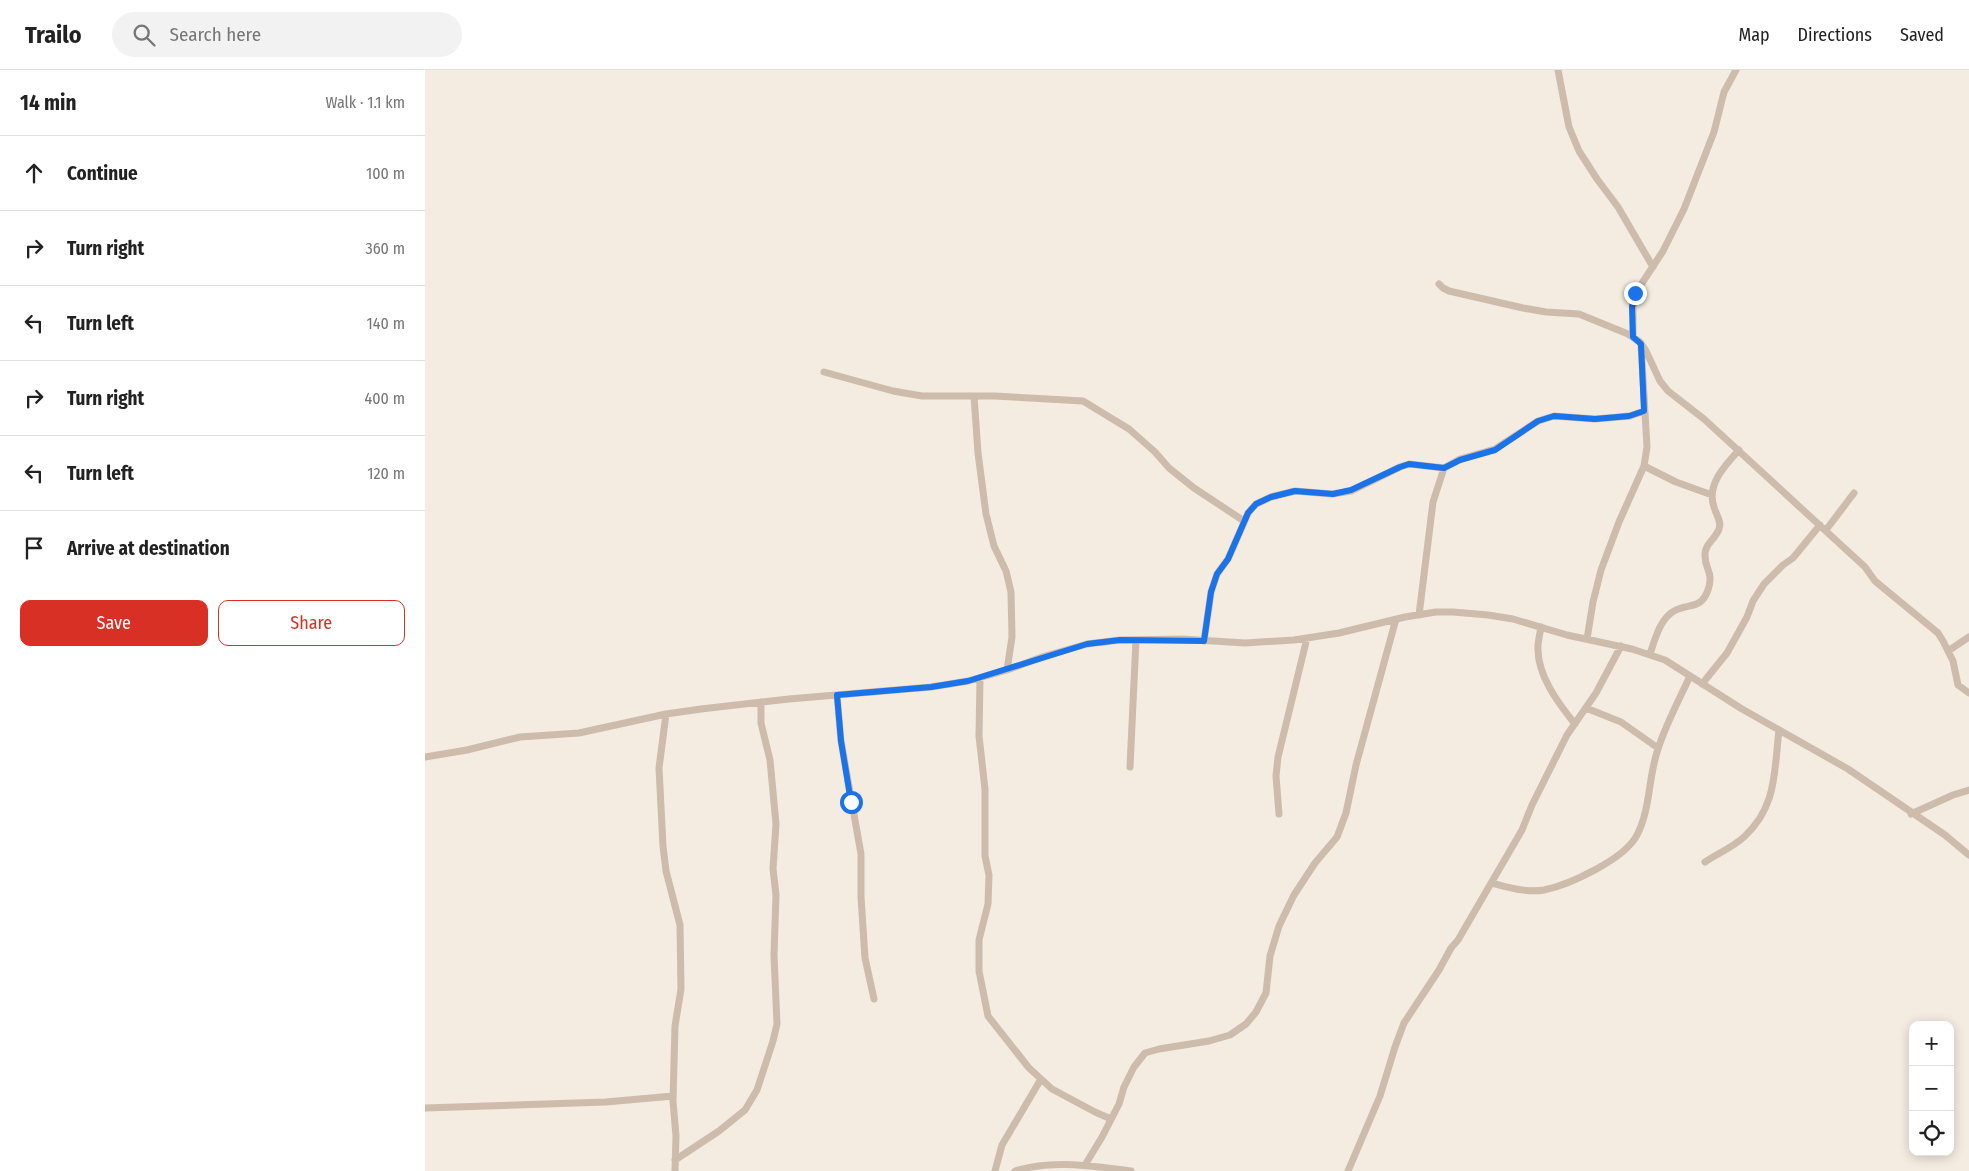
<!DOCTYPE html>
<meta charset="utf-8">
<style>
:root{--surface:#fff;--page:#f2f2f2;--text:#222;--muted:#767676;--line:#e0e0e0;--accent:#d93025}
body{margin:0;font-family:"Fira Sans Condensed",sans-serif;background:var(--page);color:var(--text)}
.controls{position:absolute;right:15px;bottom:15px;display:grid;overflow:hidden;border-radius:10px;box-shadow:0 2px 12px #0003}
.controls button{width:45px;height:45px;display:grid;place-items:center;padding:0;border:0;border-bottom:1px solid var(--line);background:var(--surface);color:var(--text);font:25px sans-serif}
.stop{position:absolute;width:15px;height:15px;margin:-11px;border:4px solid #1a73e8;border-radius:50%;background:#fff}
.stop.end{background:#1a73e8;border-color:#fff;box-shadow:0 1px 5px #0008}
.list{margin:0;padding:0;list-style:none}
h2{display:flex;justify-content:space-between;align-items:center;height:65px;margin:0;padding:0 20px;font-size:21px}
h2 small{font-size:16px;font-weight:400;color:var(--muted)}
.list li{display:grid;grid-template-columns:32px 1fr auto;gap:15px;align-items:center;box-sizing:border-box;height:75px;padding:0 20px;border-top:1px solid var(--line)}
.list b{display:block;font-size:19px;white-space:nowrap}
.list em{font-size:16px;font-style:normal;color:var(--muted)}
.actions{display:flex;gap:10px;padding:15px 20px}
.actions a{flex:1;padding:11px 0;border:1px solid var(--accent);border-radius:10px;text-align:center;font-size:18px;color:var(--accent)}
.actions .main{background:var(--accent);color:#fff}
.icon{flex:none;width:28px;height:28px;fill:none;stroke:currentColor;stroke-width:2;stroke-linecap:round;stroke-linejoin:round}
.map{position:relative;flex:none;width:1544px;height:1101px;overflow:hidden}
header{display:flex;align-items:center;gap:30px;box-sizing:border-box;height:70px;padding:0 25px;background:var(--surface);border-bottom:1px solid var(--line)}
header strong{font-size:24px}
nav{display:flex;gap:28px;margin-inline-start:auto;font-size:18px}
.search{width:350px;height:45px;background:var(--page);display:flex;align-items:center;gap:12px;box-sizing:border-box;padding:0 18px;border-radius:28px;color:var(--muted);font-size:19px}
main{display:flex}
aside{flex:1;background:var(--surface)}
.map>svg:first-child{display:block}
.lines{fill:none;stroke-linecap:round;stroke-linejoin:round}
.minor{stroke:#cdbbac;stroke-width:7}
.route{stroke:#1a73e8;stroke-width:6}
</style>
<header>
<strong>Trailo</strong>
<div class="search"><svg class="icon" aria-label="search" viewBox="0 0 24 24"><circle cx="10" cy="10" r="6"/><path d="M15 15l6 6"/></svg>Search here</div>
<nav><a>Map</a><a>Directions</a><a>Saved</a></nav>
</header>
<main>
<aside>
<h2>14 min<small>Walk · 1.1 km</small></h2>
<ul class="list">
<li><svg class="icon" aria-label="ahead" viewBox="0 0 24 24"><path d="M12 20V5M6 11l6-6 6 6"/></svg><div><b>Continue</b></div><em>100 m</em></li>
<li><svg class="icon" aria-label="right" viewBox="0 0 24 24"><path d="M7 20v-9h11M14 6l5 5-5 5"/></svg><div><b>Turn right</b></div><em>360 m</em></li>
<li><svg class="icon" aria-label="left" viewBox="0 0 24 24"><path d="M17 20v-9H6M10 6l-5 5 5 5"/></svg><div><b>Turn left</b></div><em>140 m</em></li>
<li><svg class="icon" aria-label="right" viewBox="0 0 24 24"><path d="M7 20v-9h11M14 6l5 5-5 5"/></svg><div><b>Turn right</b></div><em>400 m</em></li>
<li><svg class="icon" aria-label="left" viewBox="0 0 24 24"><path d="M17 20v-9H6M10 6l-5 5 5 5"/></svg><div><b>Turn left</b></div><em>120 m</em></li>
<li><svg class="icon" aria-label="arrive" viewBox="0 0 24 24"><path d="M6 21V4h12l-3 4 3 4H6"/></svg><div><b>Arrive at destination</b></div></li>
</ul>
<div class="actions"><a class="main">Save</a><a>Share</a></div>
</aside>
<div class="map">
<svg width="1544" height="1101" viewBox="0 0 1544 1101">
<rect width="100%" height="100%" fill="#f4ebe1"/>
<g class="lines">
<!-- minor -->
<path class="minor" d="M1133,0L1144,57L1154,81L1172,109L1193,137L1228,197
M1014,214L1018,218L1024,221L1098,238L1121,242L1154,244L1203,264L1215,272L1221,281L1235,311L1243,321L1279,349L1440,497L1450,511L1513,563L1518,571L1528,591L1533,615L1544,623
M1208,267V227L1238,181L1259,139L1289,62L1299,22L1311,0
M399,302L468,321L497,326H569L658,331L704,359L730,382L744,398L769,418L819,451
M549,326L553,383L561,444L569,476L581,501L586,522L587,567L582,600
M1219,396L1251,412L1287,425
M1401,460L1429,423
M994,545L1008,432L1019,398L1035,389L1070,379L1113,351L1129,346L1170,349L1205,346L1219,341
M1116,557C1115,564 1113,570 1113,577C1112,605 1133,633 1150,654
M1162,569L1168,532L1176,500L1194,452L1219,396L1222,377L1216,275
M779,571L786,522L792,504L803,489L823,443L831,434L846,427L870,421L907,424L926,421L975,397L984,394L1019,398
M1523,581L1544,567
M1225,584C1230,569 1235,549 1249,541C1263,533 1276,540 1283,520C1289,502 1280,500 1280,486C1279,474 1290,470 1294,459C1297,451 1291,445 1289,437C1281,415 1300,395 1314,380
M555,608L554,666L560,719V786L564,805L563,834L554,870V901L563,946L604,998L627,1019L670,1042L686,1049
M1277,614L1302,583L1322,547L1328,531L1339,514L1358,495L1368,488L1395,455
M412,625L416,671L436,784V827L440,888L449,929
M1161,638L1196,652L1233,678
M241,644L234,698L238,776L241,801L255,855L256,919L250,956L248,1031L251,1066L250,1101
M0,687L42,680L95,667L154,663L241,644L276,639L364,629L506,617L543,611L582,600L617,587L662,574L695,570L757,569L820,573L869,570L914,563L980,547L1011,542H1028L1063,545L1088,549L1142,565L1207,579L1240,590L1317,639L1423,699L1520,765L1544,785
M705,697L711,570
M854,744L851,706L853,687L882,568
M1486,744L1528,725L1544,720
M1280,792C1292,784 1308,777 1319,767C1352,737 1349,702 1354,660
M1066,813C1083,817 1101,823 1119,820C1144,815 1200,789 1212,765C1226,738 1223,707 1233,679C1241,654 1254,630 1265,606
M0,1038L181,1032L248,1026
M250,1090L294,1061L320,1040L332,1020L348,971L352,954L349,885L351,825L348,799L351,754L345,690L336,653V632
M660,1095L677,1067L694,1034L699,1017L709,997L720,983L734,979L784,971L805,965L821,954L831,942L841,923L845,886L854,856L869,825L890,793L912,767L921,743L931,695L971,549
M570,1101L577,1075L616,1009
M590,1101C628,1089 667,1096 706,1101
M923,1101L955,1026L970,977L979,953L1014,900L1026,878L1033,870L1097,760L1107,735L1142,665L1171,623L1196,576"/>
</g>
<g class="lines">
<!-- route -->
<path class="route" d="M426,732L416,671L412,625L506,617L543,611L662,574L695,570L779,571L786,522L792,504L803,489L823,443L831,434L846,427L870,421L908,424L926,420L975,397L984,394L1019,398L1035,390L1070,380L1113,351L1129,346L1170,349L1204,346L1219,341L1216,274L1208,267L1207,237L1210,223"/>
</g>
</svg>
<div class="controls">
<button>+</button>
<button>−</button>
<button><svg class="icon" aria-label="locate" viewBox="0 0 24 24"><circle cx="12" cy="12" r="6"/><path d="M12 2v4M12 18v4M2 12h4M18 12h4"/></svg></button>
</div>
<div class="stop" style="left:426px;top:732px"></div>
<div class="stop end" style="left:1210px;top:223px"></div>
</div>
</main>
